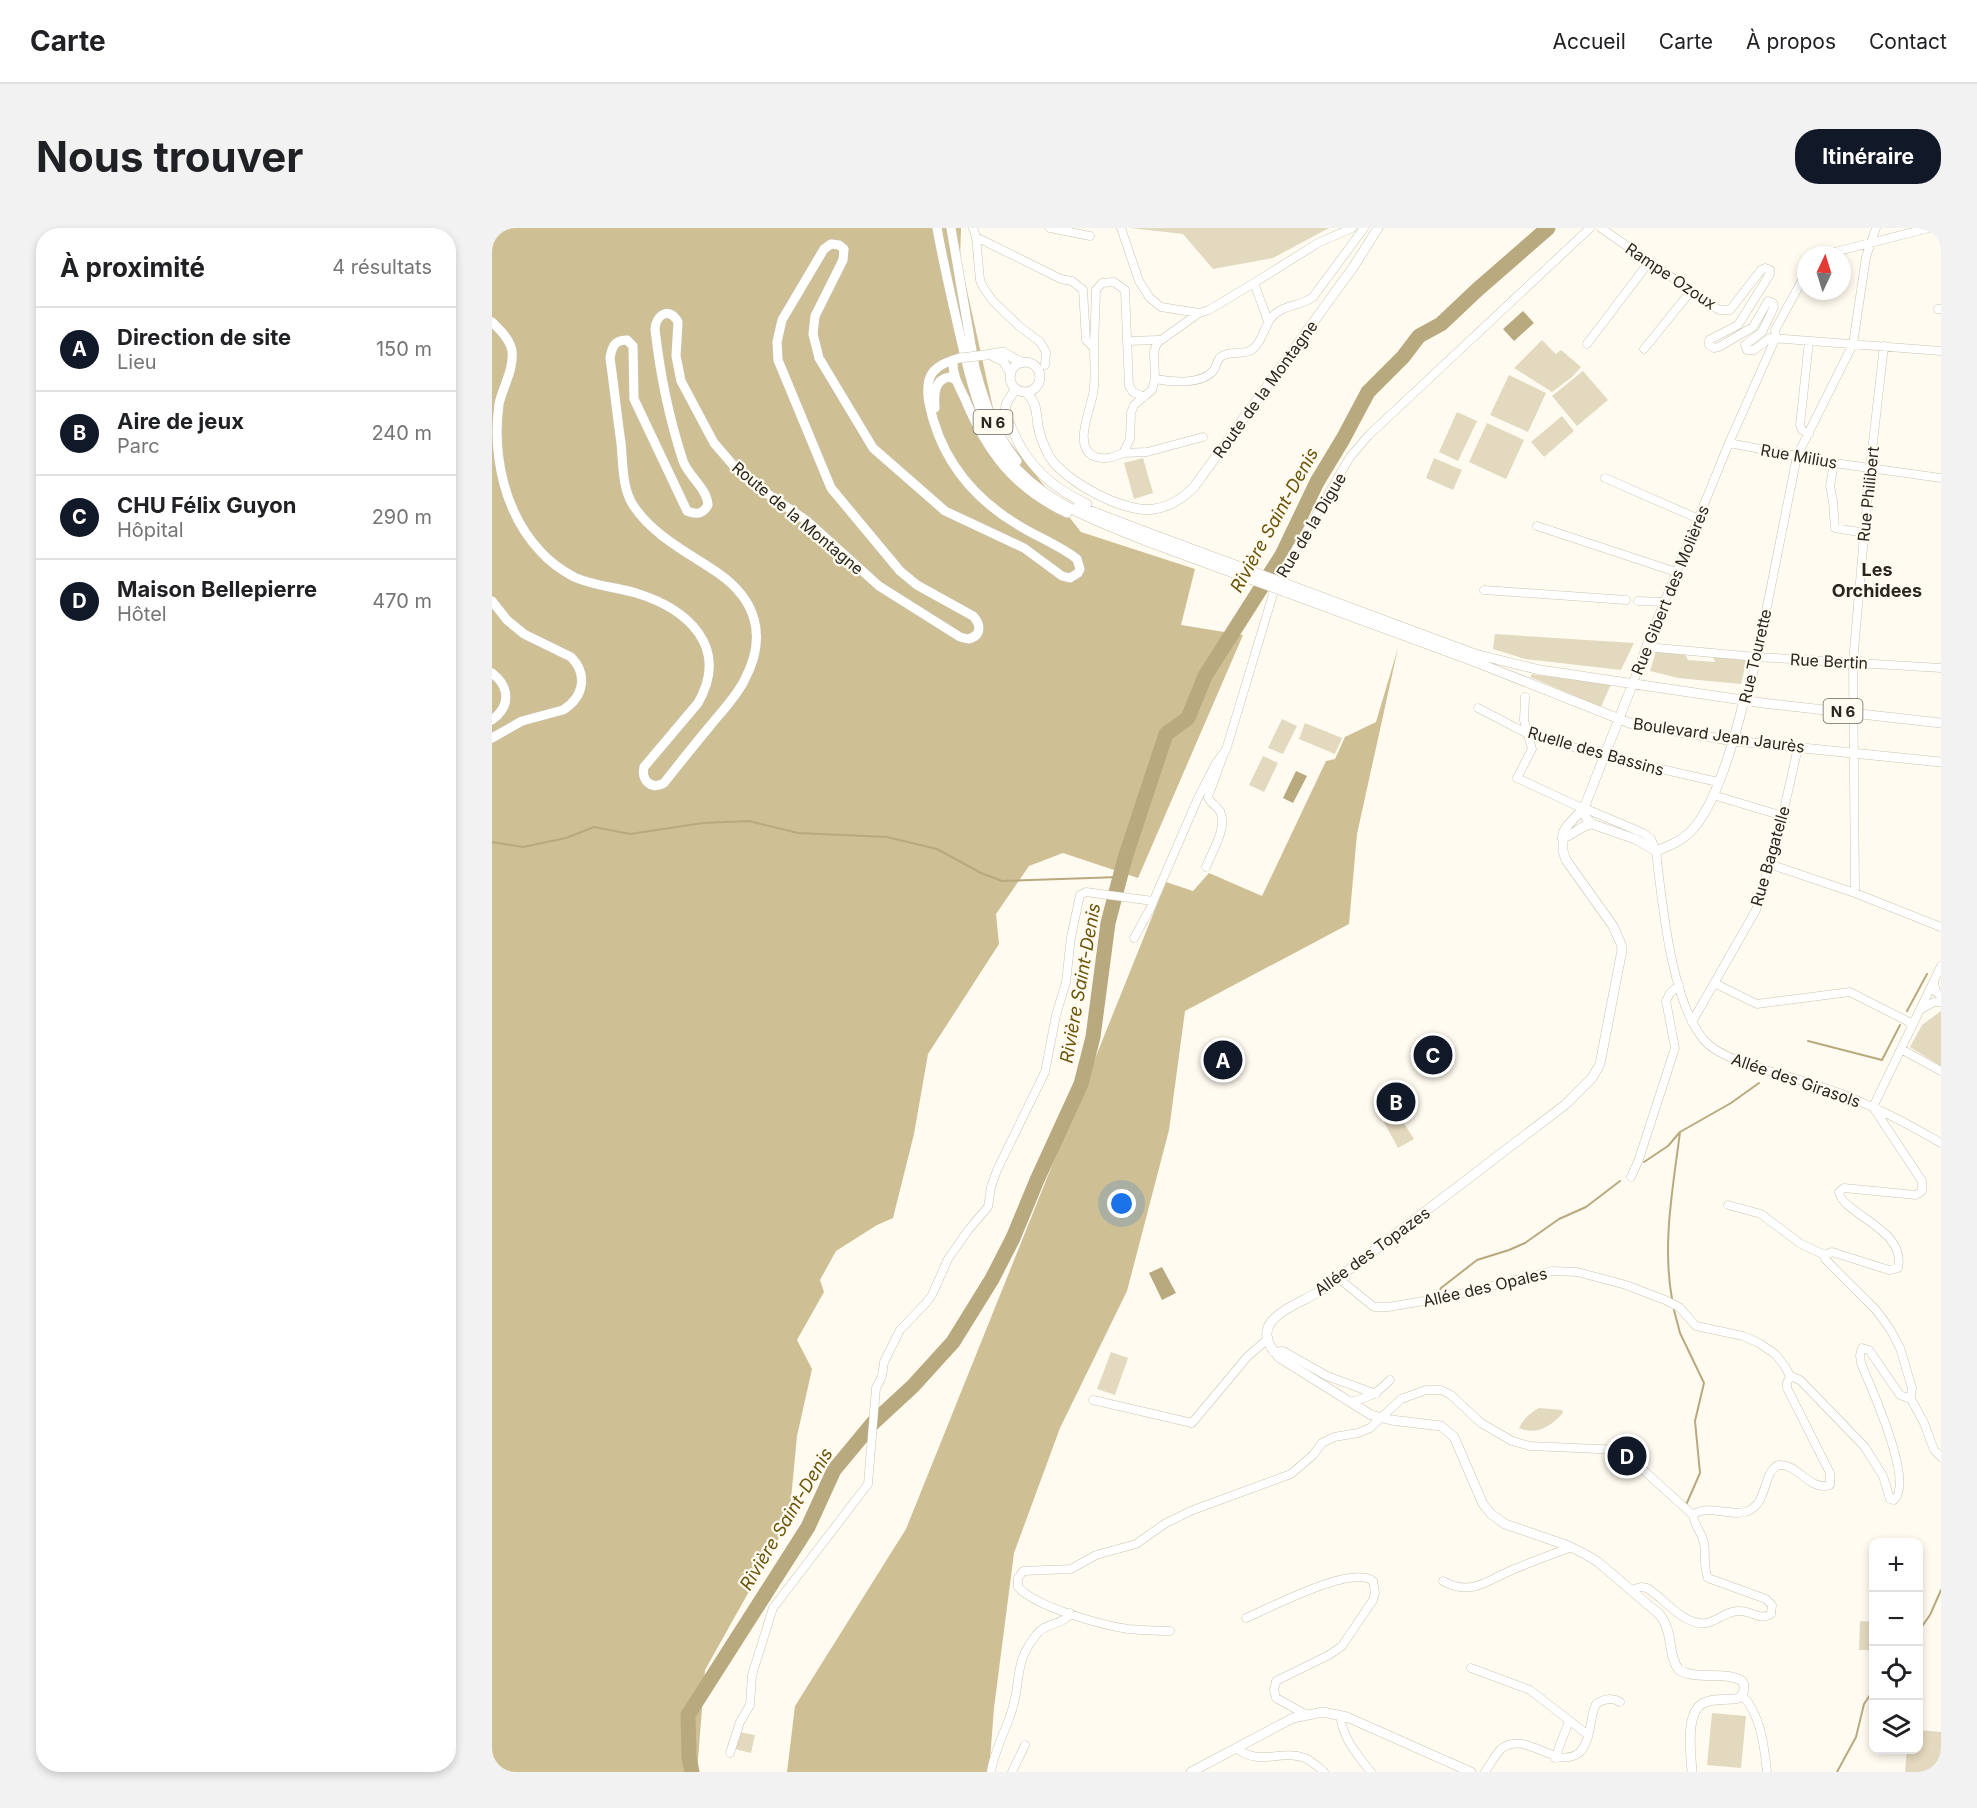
<!DOCTYPE html>
<html lang="fr">
<meta charset="utf-8">
<style>
:root{--surface:#fff;--page:#f2f2f2;--text:#202124;--muted:#757577;--line:#e0e0e0;--accent:#111827}
body{margin:0;font-family:Inter,sans-serif;background:var(--page);color:var(--text)}
.controls{position:absolute;right:18px;bottom:18px;display:grid;overflow:hidden;border-radius:12px;box-shadow:0 3px 9px #0003}
.controls button{width:54px;height:54px;display:grid;place-items:center;padding:0;border:0;border-bottom:2px solid var(--line);background:var(--surface);color:var(--text);font:30px sans-serif}
.compass{position:absolute;left:1305px;top:18px;width:54px;height:54px;border-radius:50%;background:var(--surface);box-shadow:0 3px 9px #0003;rotate:4deg}
.you{position:absolute;left:630px;top:976px;width:21px;height:21px;margin:-15px;border:4px solid #fff;border-radius:50%;background:#1a73e8;box-shadow:0 0 0 9px #1a73e833}
.badge{display:grid;place-items:center;width:39px;height:39px;border-radius:50%;background:var(--accent);color:#fff;font-size:20px;font-weight:700}
.pin{position:absolute;translate:-50% -50%;border:3px solid #fff;box-shadow:0 2px 6px #0006}
.list{margin:0;padding:0;list-style:none}
h2{display:flex;justify-content:space-between;align-items:center;height:78px;margin:0;padding:0 24px;font-size:26px}
h2 small{font-size:20px;font-weight:400;color:var(--muted)}
.list li{display:grid;grid-template-columns:39px 1fr auto;gap:18px;align-items:center;box-sizing:border-box;height:84px;padding:0 24px;border-top:2px solid var(--line)}
.list b{display:block;font-size:22px;white-space:nowrap}
.list p{margin:0;font-size:20px;white-space:nowrap;color:var(--muted)}
.list em{font-size:20px;font-style:normal;color:var(--muted)}
.icon{flex:none;width:33px;height:33px;fill:none;stroke:currentColor;stroke-width:2;stroke-linecap:round;stroke-linejoin:round}
.map{position:relative;flex:none;width:1449px;height:1544px;overflow:hidden;border-radius:24px}
header{display:flex;align-items:center;gap:36px;box-sizing:border-box;height:84px;padding:0 30px;background:var(--surface);border-bottom:2px solid var(--line)}
header strong{font-size:28px}
nav{display:flex;gap:33px;margin-inline-start:auto;font-size:21px}
.intro{display:flex;align-items:center;justify-content:space-between;box-sizing:border-box;height:144px;padding:0 36px}
h1{margin:0;font-size:42px}
.button{padding:15px 27px;border-radius:24px;background:var(--accent);color:#fff;font-size:21px;font-weight:700}
main{display:flex;gap:36px;padding:0 36px}
aside{flex:1;background:var(--surface);border-radius:24px;box-shadow:0 3px 9px #0003}
.map>svg:first-child{display:block}
.green{fill:#e3d9be}
.forest{fill:#cfbf94}
.water{fill:#b9a97f}
.lines{fill:none;stroke-linecap:round;stroke-linejoin:round}
.stream{stroke:#b9a97f;stroke-width:2}
.river{stroke:#b9a97f;stroke-width:15}
.minor-casing{stroke:#cac4b2;stroke-width:9}
.major-casing{stroke:#cac4b2;stroke-width:10}
.minor{stroke:#fff;stroke-width:8}
.major{stroke:#fff;stroke-width:9}
.major-bridge-casing{stroke:#cac4b2;stroke-width:10;stroke-linecap:butt}
.major-bridge{stroke:#fff;stroke-width:9}
.labels{text-anchor:middle;dominant-baseline:central;stroke-width:4.5;stroke-linejoin:round;paint-order:stroke}
.shield{fill:#fffbf0;stroke:#68665e;stroke-width:1.5}
.shield-label{font-size:15px;font-weight:bold;fill:#28261f}
.street-label{font-size:16px;fill:#28261f;stroke:#fffbf0}
.water-label{font-size:18px;font-style:italic;fill:#6b5408;stroke:#fffbf0}
.neighbourhood-label{font-size:18px;font-weight:bold;fill:#28261f;stroke:#fffbf0}
</style>
<header>
<strong>Carte</strong>
<nav><a>Accueil</a><a>Carte</a><a>À propos</a><a>Contact</a></nav>
</header>
<div class="intro"><h1>Nous trouver</h1><a class="button">Itinéraire</a></div>
<main>
<aside>
<h2>À proximité<small>4 résultats</small></h2>
<ul class="list">
<li><span class="badge">A</span><div><b>Direction de site</b><p>Lieu</p></div><em>150 m</em></li>
<li><span class="badge">B</span><div><b>Aire de jeux</b><p>Parc</p></div><em>240 m</em></li>
<li><span class="badge">C</span><div><b>CHU Félix Guyon</b><p>Hôpital</p></div><em>290 m</em></li>
<li><span class="badge">D</span><div><b>Maison Bellepierre</b><p>Hôtel</p></div><em>470 m</em></li>
</ul>
</aside>
<div class="map">
<svg width="1449" height="1544" viewBox="0 0 1449 1544">
<rect width="100%" height="100%" fill="#fffbf0"/>
<!-- green -->
<path class="green" d="M638,0H837L781,30L721,41L691,6Z
M1050,112L1064,126L1069,122L1089,139L1080,149L1060,164L1022,140Z
M1091,143L1116,172L1085,198L1060,168Z
M1017,147L1054,165L1036,204L998,187Z
M965,184L985,193L966,233L947,224Z
M1070,188L1082,203L1052,229L1039,214Z
M995,195L1032,212L1014,251L977,234Z
M651,230L661,265L642,271L632,235Z
M942,230L970,242L961,262L934,250Z
M1003,406L1142,415L1129,442L1033,431L1001,421Z
M1164,423L1193,426L1196,432L1223,434L1221,428L1255,431L1249,456L1186,450L1158,443Z
M1040,446L1045,447L1119,456L1109,479L1038,449Z
M790,491L805,498L791,526L776,520Z
M813,495L850,510L843,526L807,511Z
M771,528L786,535L772,564L757,557Z
M1449,783V838L1418,819L1430,797Z
M899,875L922,911L906,920L886,883Z
M619,1124L636,1130L623,1167L605,1161Z
M1047,1180L1070,1182L1071,1185C1059,1198 1045,1208 1027,1200C1032,1190 1038,1185 1047,1180Z
M1368,1393L1381,1394V1422H1367Z
M1220,1485L1254,1488L1249,1540L1215,1537Z
M1427,1502L1449,1504V1544H1413L1415,1522H1426Z
M247,1504L263,1507L259,1525L243,1521Z"/>
<!-- forest -->
<path class="forest" d="M0,0H469L468,31L505,198L589,304L703,341L689,397L751,407L646,650L571,625L537,638L504,686L507,716L436,826L422,906L401,990L385,997L344,1023L328,1052L332,1064L305,1112L320,1141L305,1208L297,1292L213,1442L205,1544H0Z
M906,420L865,606L857,696L693,783L677,902L635,1063L568,1200L522,1325L502,1480L497,1544H295L303,1478L414,1301L674,654L701,663L717,645L770,668L834,533L843,531L853,509L884,494Z"/>
<!-- water -->
<path class="water" d="M1031,83L1042,95L1022,113L1011,101Z
M804,543L815,548L801,575L791,570Z
M670,1039L684,1065L670,1072L657,1045Z"/>
<g class="lines">
<!-- stream -->
<path class="stream" d="M0,614L31,619L74,610L102,599L138,606L211,595L257,593L306,605L395,609L445,621L489,645L510,653L628,649
M1415,783L1435,746
M1316,813L1390,832L1408,797
M1152,934L1176,918L1188,904L1239,875L1267,855
M945,1068L949,1060L985,1032L1017,1022L1033,1015L1067,991L1094,979L1128,953
M1180,1071C1170,1015 1181,960 1188,904
M1182,1082L1188,1105L1212,1155L1203,1193L1208,1245L1194,1277
M1426,1404L1438,1387L1449,1362
M1345,1544L1364,1509L1372,1476L1382,1461"/>
<!-- river -->
<path class="river" d="M200,1544L197,1529L196,1487L316,1299L342,1242L381,1195L421,1158L461,1114L500,1051L521,1010L545,952L589,856L601,809L616,695L633,630L674,506L696,490L713,448L790,327L825,254L851,211L876,164L911,129L927,108L949,96L985,62L1056,0"/>
<defs>
<path id="minor" d="M481,0L484,9L569,51L580,53L591,62L594,112L602,120C602,135 604,150 601,166C598,183 580,221 604,229C614,232 622,229 631,225L638,211L639,185L642,177L660,162L663,151L662,124L665,115L707,85
M558,0L598,8
M629,0L647,53L658,70L669,79L707,85L717,82L762,55L826,15L860,0
M1109,0L1227,82H1238L1269,42L1273,40L1278,42V46L1246,97L1217,112V117L1222,120L1227,119L1261,99L1276,73L1281,75L1282,79L1270,104L1253,117L1255,122H1262L1278,110L1449,123
M484,9L488,52L491,59L501,73L527,98L548,114L554,124L553,137
M1331,27L1437,0
M762,55L776,93
M1446,81H1449
M635,113L667,112
M1095,116L1157,34
M602,120L604,62L610,55L622,54L633,62L637,158L641,164L652,169
M1152,121L1199,63
M663,151C679,154 709,157 721,143C725,139 724,131 730,128C739,122 752,128 761,121C772,112 772,95 783,86C794,76 809,78 821,69L872,0
M1317,206L1310,202L1308,197L1317,113
M1237,215L1342,235L1449,250
M631,225L655,224L711,209
M1342,235L1338,258L1341,273L1343,300L1373,305
M1113,250L1207,291
M1045,298L1184,344
M992,362L1134,372
M1146,373L1172,374
M1154,419L1265,429L1449,440
M1141,455L1154,419L1237,215L1284,109L1283,102L1314,45
M1033,469L1032,492L1040,521L1025,550L1092,581
M1252,472L1258,458L1265,429L1305,228L1361,116L1374,29L1384,0
M986,480L1036,506L1112,528L1226,554
M1221,567L1291,588
M1092,580L1151,605L1159,611L1164,623C1170,674 1179,773 1212,812C1230,834 1292,846 1321,856C1341,862 1361,870 1380,879C1404,889 1426,902 1449,915
M1277,636L1363,665L1449,699
M714,639C720,623 736,600 728,583C724,577 718,575 716,569L731,528
M1363,665L1361,434L1378,240L1392,118
M642,710L658,681L706,570L724,535L734,522L785,353L858,229L877,207L1098,0
M1222,755L1265,776L1358,764L1421,796
M1442,755L1444,764L1449,768
M1429,781L1442,774H1449
M1200,794L1264,682L1289,595L1306,519
M1409,821L1449,843
M1381,879L1449,738
M1139,949L1147,931L1183,820L1174,773L1178,765L1187,757
M1236,977L1269,986L1309,1016L1333,1027
M846,1050L882,1079H896L956,1069L1060,1043L1085,1044L1134,1057L1173,1072L1187,1079L1204,1098L1251,1108L1267,1115L1283,1126L1292,1137L1298,1148
M781,1124L791,1123L835,1148L884,1166
M1298,1148L1308,1152L1372,1218L1391,1248L1398,1271L1402,1272C1423,1254 1378,1158 1369,1135L1368,1127L1370,1120L1377,1122L1408,1167L1419,1171L1420,1160L1408,1120L1398,1101L1384,1082L1333,1031V1027L1340,1024L1397,1042L1406,1040C1415,1001 1350,986 1347,964L1352,960L1424,967L1430,963V953L1381,879
M1419,1171L1432,1195L1442,1222L1449,1229
M601,1172L700,1195L756,1128L776,1111
M858,1174C878,1169 884,1166 898,1152
M951,1353C979,1369 996,1352 1020,1342C1039,1334 1058,1327 1077,1320
M1139,1362L1149,1359L1155,1360C1172,1370 1191,1398 1214,1395C1226,1393 1236,1382 1248,1383C1260,1383 1268,1393 1279,1386L1280,1377L1274,1371L1216,1350C1211,1339 1214,1326 1212,1315C1210,1305 1202,1297 1201,1287C1215,1275 1240,1290 1256,1283C1276,1275 1270,1246 1286,1237C1306,1235 1318,1264 1338,1257V1245L1295,1160V1155L1298,1148
M754,1390C778,1380 860,1336 881,1353L883,1365L881,1372L850,1418L837,1427L784,1453L782,1462L784,1470L813,1486
M678,1403C664,1403 650,1402 636,1401C609,1397 544,1379 526,1359V1350L531,1343L579,1341L604,1327L644,1316L674,1295L701,1282L799,1246L821,1227L830,1215L842,1209L866,1205L878,1200L909,1171L934,1162H949L959,1167L989,1195L1020,1213L1038,1218L1129,1222L1201,1287
M979,1440L1038,1462L1096,1507
M1250,1467C1269,1487 1272,1517 1275,1544
M855,1489L849,1492C852,1512 867,1529 879,1544
M744,1520C768,1539 788,1521 813,1530C820,1533 826,1539 832,1544
M238,1525L248,1494L258,1477L260,1447L281,1380L376,1256L384,1160L390,1148L392,1134L408,1102L433,1076L440,1067L456,1031L477,1001L496,979L499,959L505,942L553,844L564,787L574,754L579,709L588,667L594,664L661,673
M1063,1530L1077,1493
M499,1544C502,1523 514,1502 520,1482C530,1450 521,1437 544,1407C553,1394 571,1398 578,1385
M520,1544L533,1517
M993,1544C998,1537 1003,1527 1009,1521C1035,1501 1064,1544 1088,1524C1100,1511 1097,1490 1104,1476C1112,1471 1119,1469 1128,1474"/>
<path id="major" d="M445,0C451,34 459,68 467,103C479,154 488,204 527,243C561,278 609,295 654,313
M459,0L483,140C492,173 503,206 525,233
M0,94C8,102 18,111 20,123C22,142 11,158 7,176C0,229 13,286 49,324C58,334 71,343 82,349C102,358 124,359 144,365C196,381 238,419 206,475L152,539C149,553 160,562 172,555C187,536 202,517 218,498C230,483 245,468 253,451C275,409 265,372 226,345C197,325 161,308 141,277C130,260 131,235 129,215C125,187 122,158 118,130C120,118 123,112 135,112L141,118L142,171L195,283C205,287 211,286 216,277C215,260 197,249 191,233C177,190 168,146 163,101C164,87 177,78 186,94L184,128L189,153L222,215L241,237L260,255L315,293L387,358L468,409L476,411C490,408 489,396 481,388L425,357L408,343L339,260L286,132L285,114L290,92L332,21L339,16L347,17L352,21L351,32L323,88L321,106L327,130L381,220L453,283L532,320L570,348L578,350L586,345L588,341L585,331C567,317 545,309 526,297C479,269 448,229 437,175C432,147 441,137 468,130
M497,126L511,133L519,146
M494,127L511,124L530,135
M461,132C460,147 467,158 473,171C495,224 522,260 575,285
M518 149a15 15 0 1 1 30 0a15 15 0 1 1-30 0Z
M524,161C520,166 516,171 514,177C512,186 517,195 521,203C535,238 562,261 595,276
M534,164C545,175 544,183 546,198C548,209 552,218 557,228C572,253 633,286 662,281C678,279 691,270 702,259L862,38L886,0
M443,180C442,166 442,151 458,149L464,152
M586,278L657,305
M0,373L15,392L32,406L79,429C96,446 92,469 71,482L30,493L0,510
M983,426L1048,442L1271,475L1449,495
M981,433L1140,496L1242,513L1449,534
M0,445C18,459 19,478 0,492
M1141,455L1092,580L1075,598L1071,605V623L1074,632L1121,698L1129,716L1130,722L1108,836L1100,850L1074,876L846,1050C839,1056 831,1061 823,1066C798,1080 752,1095 788,1130L879,1187L899,1192L949,1198L962,1209L991,1276L999,1286L1013,1296L1074,1317L1093,1326L1106,1334L1167,1386C1182,1403 1175,1427 1187,1442C1206,1453 1232,1442 1250,1453C1254,1459 1252,1466 1247,1470C1236,1473 1224,1470 1214,1474C1192,1481 1199,1525 1200,1544
M1091,582L1094,590L1100,596L1143,611L1164,623C1177,618 1190,613 1200,602C1225,575 1243,509 1252,472
M1070,610C1083,607 1086,598 1100,596
M699,1544L801,1490L831,1484L855,1489L979,1544"/>
</defs>
<!-- minor casing -->
<use href="#minor" class="minor-casing"/>
<!-- major casing -->
<use href="#major" class="major-casing"/>
<!-- minor -->
<use href="#minor" class="minor"/>
<!-- major -->
<use href="#major" class="major"/>
<defs>
<path id="major-bridge" d="M468,130L494,127
M657,305L983,426
M654,313L981,433"/>
</defs>
<!-- major-bridge casing -->
<use href="#major-bridge" class="major-bridge-casing"/>
<!-- major-bridge -->
<use href="#major-bridge" class="major-bridge"/>
</g>
<g class="labels">
<!-- shield labels -->
<g class="shield">
<rect x="481.5" y="182" width="39" height="24" rx="4.5"/>
<rect x="1331.5" y="471" width="39" height="24" rx="4.5"/>
</g>
<g class="shield-label">
<text x="501" y="194">N 6</text>
<text x="1351" y="483">N 6</text>
</g>
<!-- street labels -->
<g class="street-label">
<text transform="translate(1179 48) rotate(34)">Rampe Ozoux</text>
<text transform="translate(773 161) rotate(-54)">Route de la Montagne</text>
<text transform="translate(1307 228) rotate(10)">Rue Milius</text>
<text transform="translate(1376 266) rotate(-84)">Rue Philibert</text>
<text transform="translate(306 290) rotate(40)">Route de la Montagne</text>
<text transform="translate(819 297) rotate(-59)">Rue de la Digue</text>
<text transform="translate(1178 362) rotate(-68)">Rue Gibert des Molières</text>
<text transform="translate(1263 428) rotate(-77)">Rue Tourette</text>
<text transform="translate(1337 433) rotate(3)">Rue Bertin</text>
<text transform="translate(1227 507) rotate(8)">Boulevard Jean Jaurès</text>
<text transform="translate(1104 523) rotate(16)">Ruelle des Bassins</text>
<text transform="translate(1278 628) rotate(-74)">Rue Bagatelle</text>
<text transform="translate(1304 852) rotate(19)">Allée des Girasols</text>
<text transform="translate(880 1023) rotate(-36)">Allée des Topazes</text>
<text transform="translate(993 1059) rotate(-13)">Allée des Opales</text>
</g>
<!-- water labels -->
<g class="water-label">
<text transform="translate(782 292) rotate(-61)">Rivière Saint-Denis</text>
<text transform="translate(588 755) rotate(-80)">Rivière Saint-Denis</text>
<text transform="translate(294 1291) rotate(-59)">Rivière Saint-Denis</text>
</g>
<!-- neighbourhood labels -->
<g class="neighbourhood-label">
<text x="1385" y="341">Les<tspan x="1385" dy="21">Orchidees</tspan></text>
</g>
</g>
</svg>
<div class="controls">
<button>+</button>
<button>−</button>
<button><svg class="icon" aria-label="locate" viewBox="0 0 24 24"><circle cx="12" cy="12" r="6"/><path d="M12 2v4M12 18v4M2 12h4M18 12h4"/></svg></button>
<button><svg class="icon" aria-label="layers" viewBox="0 0 24 24"><path d="M12 4l9 5-9 5-9-5zM3 14l9 5 9-5"/></svg></button>
</div>
<svg class="compass" viewBox="-18 -18 36 36"><path d="M0-13l5 13h-10z" fill="#e53935"/><path d="M0 13l5-13h-10z" fill="#757577"/></svg>
<div class="you"></div>
<div class="pin badge" style="left:731px;top:832px">A</div>
<div class="pin badge" style="left:904px;top:874px">B</div>
<div class="pin badge" style="left:941px;top:827px">C</div>
<div class="pin badge" style="left:1135px;top:1228px">D</div>
</div>
</main>
